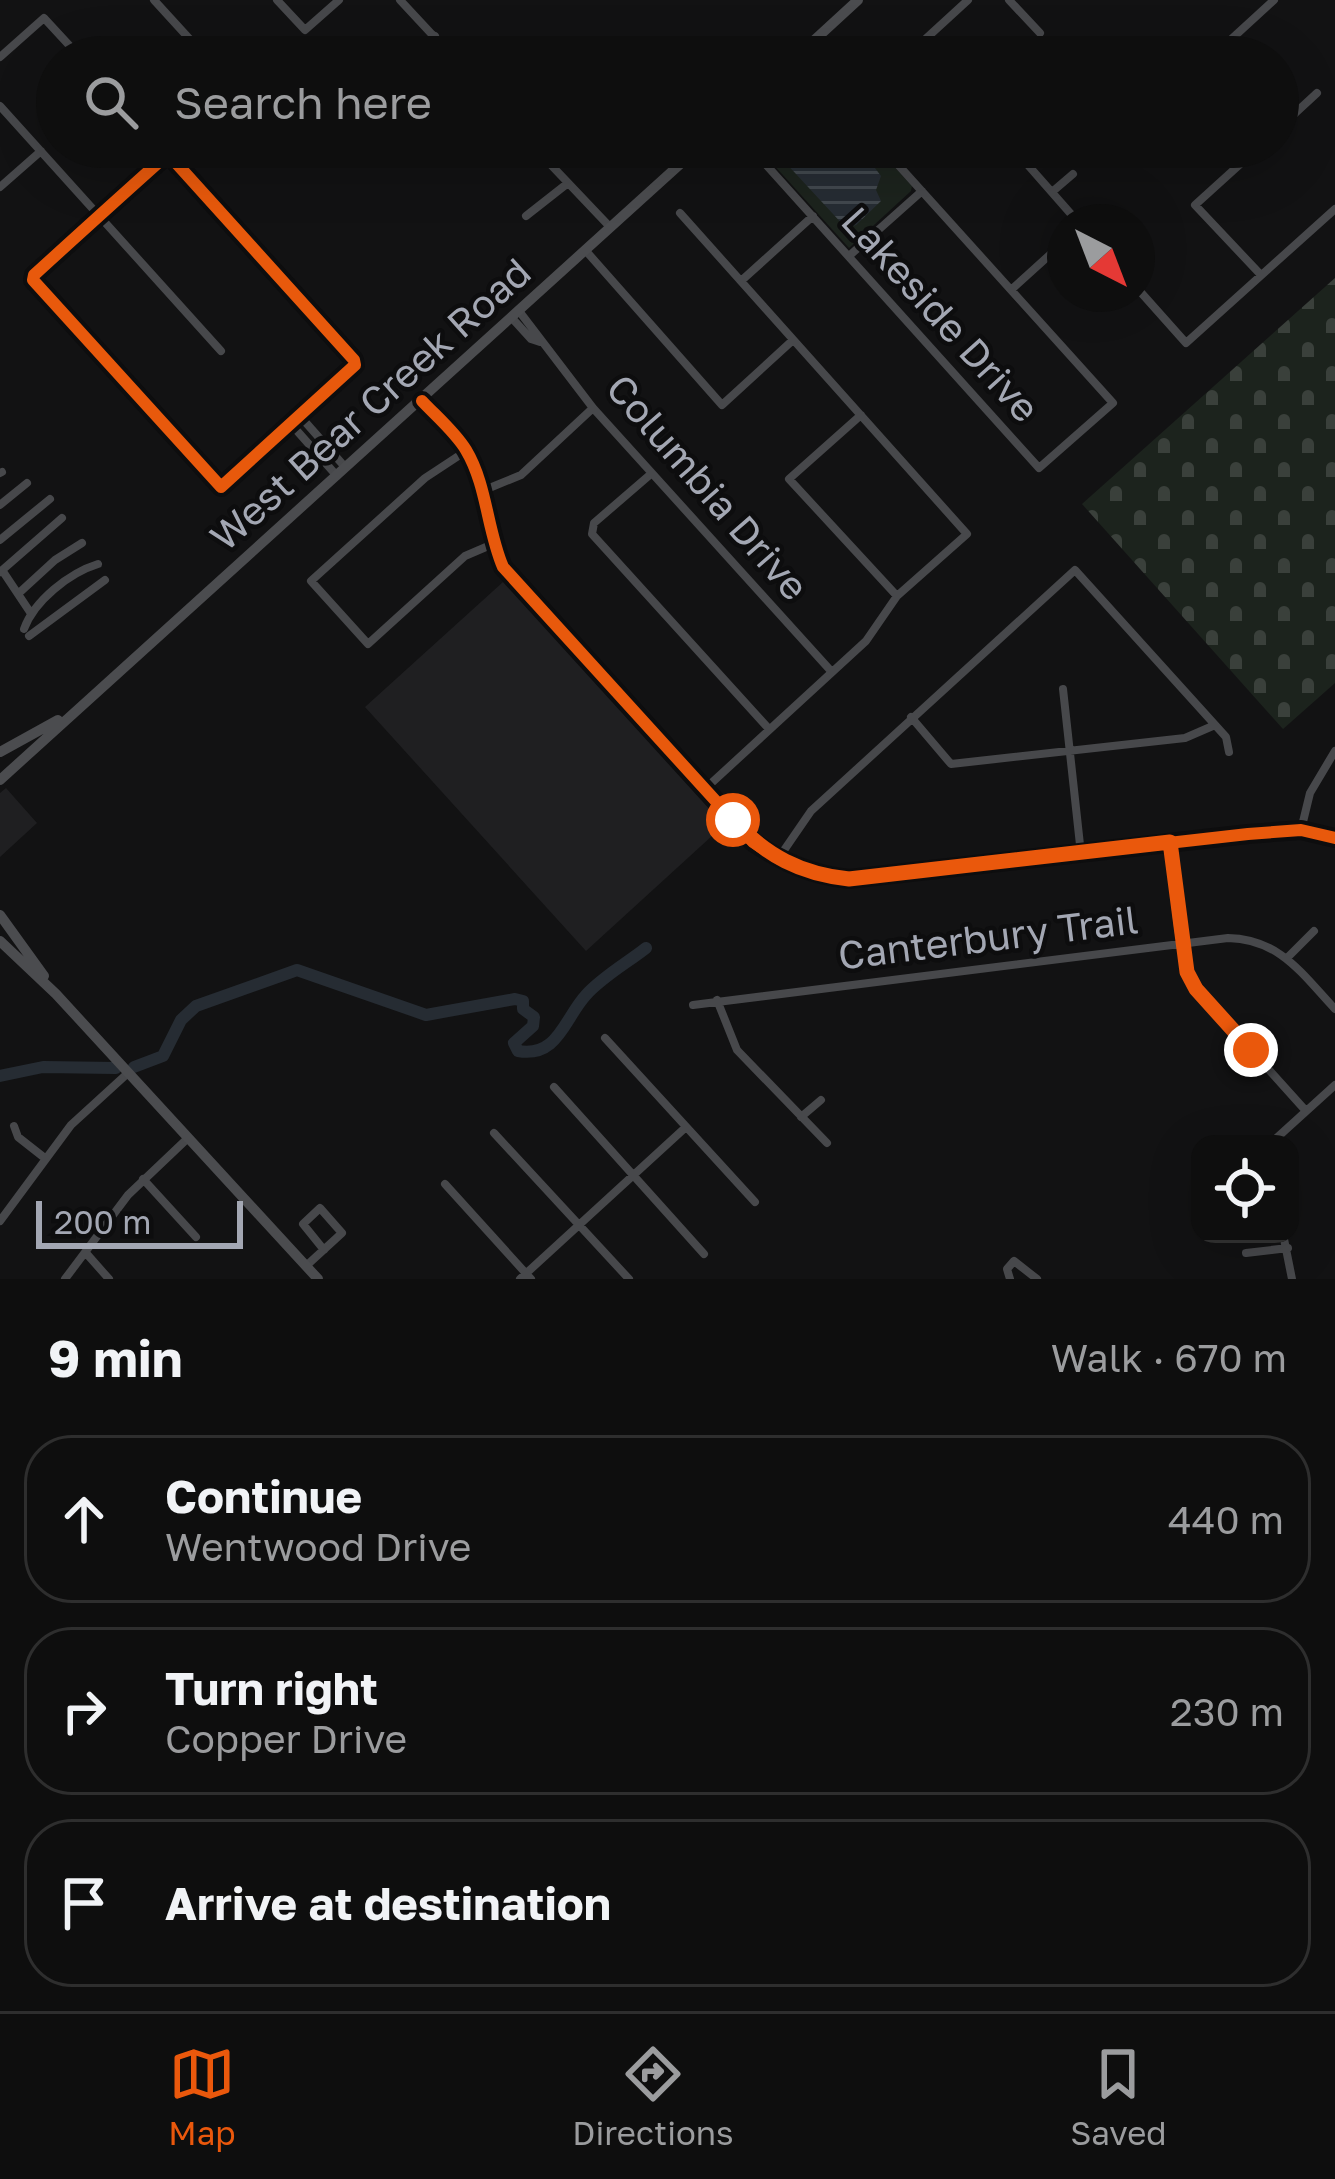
<!DOCTYPE html>
<meta charset="utf-8">
<style>
:root{--surface:#0e0e0e;--page:#171717;--text:#f1f3f6;--muted:#9b9c9e;--line:#2e2e2e;--accent:#ea580c}
body{margin:0;font-family:"Golos Text",sans-serif;background:var(--page);color:var(--text)}
.controls{position:absolute;right:36px;bottom:36px;display:grid;overflow:hidden;border-radius:24px;box-shadow:0 12px 48px #0002}
.controls button{width:108px;height:108px;display:grid;place-items:center;padding:0;border:0;border-bottom:3px solid var(--line);background:var(--surface);color:var(--text);font:60px sans-serif}
.compass{position:absolute;left:1047px;top:204px;width:108px;height:108px;border-radius:50%;background:var(--surface);box-shadow:0 12px 48px #0002;rotate:138deg}
.scale{position:absolute;left:36px;bottom:30px;width:207px;box-sizing:border-box;padding-left:12px;border:6px solid #a3a7b3;border-top:0;font-size:33px;line-height:42px;white-space:nowrap;color:#a3a7b3;-webkit-text-stroke:9px #0d0d0e;paint-order:stroke}
.stop{position:absolute;width:36px;height:36px;margin:-27px;border:9px solid #ea580c;border-radius:50%;background:#fff}
.stop.end{background:#ea580c;border-color:#fff;box-shadow:0 3px 12px #0008}
.list{margin:0;padding:0;list-style:none}
h2{display:flex;justify-content:space-between;align-items:center;height:156px;margin:0;padding:0 48px;font-size:51px}
h2 small{font-size:39px;font-weight:400;color:var(--muted)}
.list li{display:grid;grid-template-columns:78px 1fr auto;gap:36px;align-items:center;box-sizing:border-box;height:168px;margin:0 24px 24px;padding:0 24px;border:3px solid var(--line);border-radius:48px}
.list b{display:block;font-size:45px;white-space:nowrap}
.list p{margin:0;font-size:39px;white-space:nowrap;color:var(--muted)}
.list em{font-size:39px;font-style:normal;color:var(--muted)}
.icon{flex:none;width:66px;height:66px;fill:none;stroke:currentColor;stroke-width:2;stroke-linecap:round;stroke-linejoin:round}
.map{position:relative;flex:none;width:1335px;height:1279px;overflow:hidden}
.search{position:absolute;background:var(--surface);box-shadow:0 12px 48px #0002;left:36px;right:36px;top:36px;height:132px;display:flex;align-items:center;gap:30px;box-sizing:border-box;padding:0 42px;border-radius:66px;color:var(--muted);font-size:45px}
.sheet{height:732px;background:var(--surface)}
nav{display:flex;justify-content:space-around;align-items:center;box-sizing:border-box;height:168px;border-top:3px solid var(--line);background:var(--surface);font-size:33px;color:var(--muted)}
nav a{display:grid;justify-items:center;gap:6px}
nav .on{color:var(--accent)}
.map>svg:first-child{display:block}
.built{fill:#1f1f21}
.cemetery{fill:url(#cemetery-stones)}
.park{fill:#1c231d}
.water{fill:url(#water-rules)}
.lines{fill:none;stroke-linecap:round;stroke-linejoin:round}
.river{stroke:#262c33;stroke-width:12}
.minor{stroke:#47484b;stroke-width:8}
.secondary{stroke:#4b4c4f;stroke-width:10}
.cycleway-casing{stroke:#0d0d0e;stroke-width:20}
.cycleway{stroke:#e8590c;stroke-width:12}
.route{stroke:#ea580c;stroke-width:15}
.labels{text-anchor:middle;dominant-baseline:central;stroke-width:9;stroke-linejoin:round;paint-order:stroke}
.street-label{font-size:39px;fill:#a3a7b3;stroke:#0d0d0e}
</style>
<div class="map">
<svg width="1335" height="1279" viewBox="0 0 1335 1279">
<defs>
<pattern id="cemetery-stones" width="16" height="16" patternUnits="userSpaceOnUse" patternTransform="scale(3)"><rect width="16" height="16" fill="#1c231d"/><path d="M2 7V4a2 2 0 0 1 4 0v3zM10 15v-3a2 2 0 0 1 4 0v3z" fill="#3a403b"/></pattern>
<pattern id="water-rules" width="6" height="5" patternUnits="userSpaceOnUse" patternTransform="scale(3)"><rect width="6" height="5" fill="#262c33"/><path d="M0 2.5h6" fill="none" stroke="#42484e"/></pattern>
</defs>
<rect width="100%" height="100%" fill="#121213"/>
<!-- built -->
<path class="built" d="M503,582L724,825L586,951L365,707Z
M6,788L37,823L0,857V793Z"/>
<!-- cemetery -->
<path class="cemetery" d="M1335,278V683L1283,729L1082,504Z"/>
<!-- park -->
<path class="park" d="M763,147H876L912,186L911,191L849,248L763,153Z"/>
<!-- water -->
<path class="water" d="M771,147H859L881,176L876,190L881,201L856,225L846,228Z"/>
<g class="lines">
<!-- river -->
<path class="river" d="M134,1067L163,1056L181,1020L196,1006L297,970L426,1015L515,999L523,1001V1009L534,1017L533,1026L514,1043L518,1051C558,1058 564,1019 586,995C602,977 627,963 646,948
M0,1076L43,1067L116,1068"/>
<!-- minor -->
<path class="minor" d="M154,0L206,57
M277,0L305,30L339,0
M400,0L453,57
M1009,0L1040,33
M0,57L44,18L80,57
M412,57L435,36
M931,57L920,44L968,0
M1238,57L1226,44L1274,0
M1278,103L1291,117
M0,106L221,351
M1278,129L1317,93
M161,147L168,154L354,360L355,365L221,487L33,280L34,275C79,234 123,194 168,154L176,147
M534,147L610,227
M750,147L1039,468L1113,403L882,147
M1012,147L1078,222
M1259,147L1195,205L1261,275
M452,157L463,147
M0,187L41,151
M1052,192L1073,174
M680,213L967,534L897,596L866,641L706,788
M526,216L568,183
M586,251L722,405L793,340
M849,256L922,191
M741,281L813,216
M1137,288L1186,343L1335,209
M1011,290L1065,241
M519,311L593,408L831,671
M511,317L531,339L540,342
M422,401C436,416 455,432 466,450C487,485 487,530 503,567L753,842C784,863 812,875 849,879L1248,834L1301,830L1335,838
M861,415L789,479L897,596
M300,416L345,467
M291,424L337,476
M466,451L425,478L311,581L368,644L465,556L493,544
M0,473L2,472
M652,473L594,523L592,534L769,729
M482,491L521,475L593,408
M0,505L27,483
M0,540L50,499
M2,570L30,612
M0,572L62,518
M19,593L55,560L82,543
M24,629C34,601 69,573 98,564
M29,636L105,580
M1063,689L1081,854
M911,717L951,764L1185,738L1215,725
M1301,830L1310,793L1335,751
M1170,842C1175,890 1174,946 1196,989L1306,1111
M778,859L811,811L1075,570L1226,737L1229,752
M1288,957L1314,931
M717,1000L737,1050L827,1143
M693,1005L1228,938C1280,939 1302,974 1335,1009
M605,1038L755,1202
M554,1087L704,1254
M801,1117L821,1100
M14,1126L18,1137L46,1159
M494,1133L629,1279
M1270,1144L1335,1085
M143,1179L196,1237
M445,1184L531,1279
M0,1221L71,1125L128,1073
M1283,1234L1292,1279
M86,1253L109,1279
M1246,1253L1288,1248
M306,1266L342,1233L320,1208L303,1224L324,1250
M65,1279L128,1195L188,1138
M520,1279L686,1127
M1010,1279L1007,1269L1014,1261L1037,1279"/>
<!-- secondary -->
<path class="secondary" d="M796,57L858,0
M0,752L58,720
M0,780L699,147
M0,915L44,976
M0,941L56,994L318,1279"/>
<defs>
<path id="cycleway" d="M161,147L168,154L354,360L355,365L221,487L33,280L34,275C79,234 123,194 168,154L176,147
M422,401C436,416 455,432 466,450C487,485 487,530 503,567L753,842C784,863 812,875 849,879L1248,834L1301,830L1335,838"/>
</defs>
<!-- cycleway casing -->
<use href="#cycleway" class="cycleway-casing"/>
<!-- cycleway -->
<use href="#cycleway" class="cycleway"/>
</g>
<g class="lines">
<!-- route -->
<path class="route" d="M733,820C766,856 801,874 849,879L1170,842L1187,972L1196,989L1251,1050"/>
</g>
<g class="labels">
<!-- street labels -->
<g class="street-label">
<text transform="translate(941 314) rotate(48)">Lakeside Drive</text>
<text transform="translate(370 404) rotate(-42)">West Bear Creek Road</text>
<text transform="translate(708 487) rotate(49)">Columbia Drive</text>
<text transform="translate(988 937) rotate(-7)">Canterbury Trail</text>
</g>
</g>
</svg>
<div class="controls">
<button><svg class="icon" aria-label="locate" viewBox="0 0 24 24"><circle cx="12" cy="12" r="6"/><path d="M12 2v4M12 18v4M2 12h4M18 12h4"/></svg></button>
</div>
<svg class="compass" viewBox="-18 -18 36 36"><path d="M0-13l5 13h-10z" fill="#e53935"/><path d="M0 13l5-13h-10z" fill="#9b9c9e"/></svg>
<div class="scale">200 m</div>
<div class="stop" style="left:733px;top:820px"></div>
<div class="stop end" style="left:1251px;top:1050px"></div>
<div class="search"><svg class="icon" aria-label="search" viewBox="0 0 24 24"><circle cx="10" cy="10" r="6"/><path d="M15 15l6 6"/></svg>Search here</div>
</div>
<section class="sheet">
<h2>9 min<small>Walk · 670 m</small></h2>
<ul class="list">
<li><svg class="icon" aria-label="ahead" viewBox="0 0 24 24"><path d="M12 20V5M6 11l6-6 6 6"/></svg><div><b>Continue</b><p>Wentwood Drive</p></div><em>440 m</em></li>
<li><svg class="icon" aria-label="right" viewBox="0 0 24 24"><path d="M7 20v-9h11M14 6l5 5-5 5"/></svg><div><b>Turn right</b><p>Copper Drive</p></div><em>230 m</em></li>
<li><svg class="icon" aria-label="arrive" viewBox="0 0 24 24"><path d="M6 21V4h12l-3 4 3 4H6"/></svg><div><b>Arrive at destination</b></div></li>
</ul>
</section>
<nav>
<a class="on"><svg class="icon" aria-label="map" viewBox="0 0 24 24"><path d="M3 6l6-2 6 2 6-2v14l-6 2-6-2-6 2zM9 4v14M15 6v14"/></svg>Map</a>
<a><svg class="icon" aria-label="directions" viewBox="0 0 24 24"><path d="M12 3l9 9-9 9-9-9zM9 14v-3h6M13 9l2 2-2 2"/></svg>Directions</a>
<a><svg class="icon" aria-label="saved" viewBox="0 0 24 24"><path d="M7 4h10v16l-5-4-5 4z"/></svg>Saved</a>
</nav>
